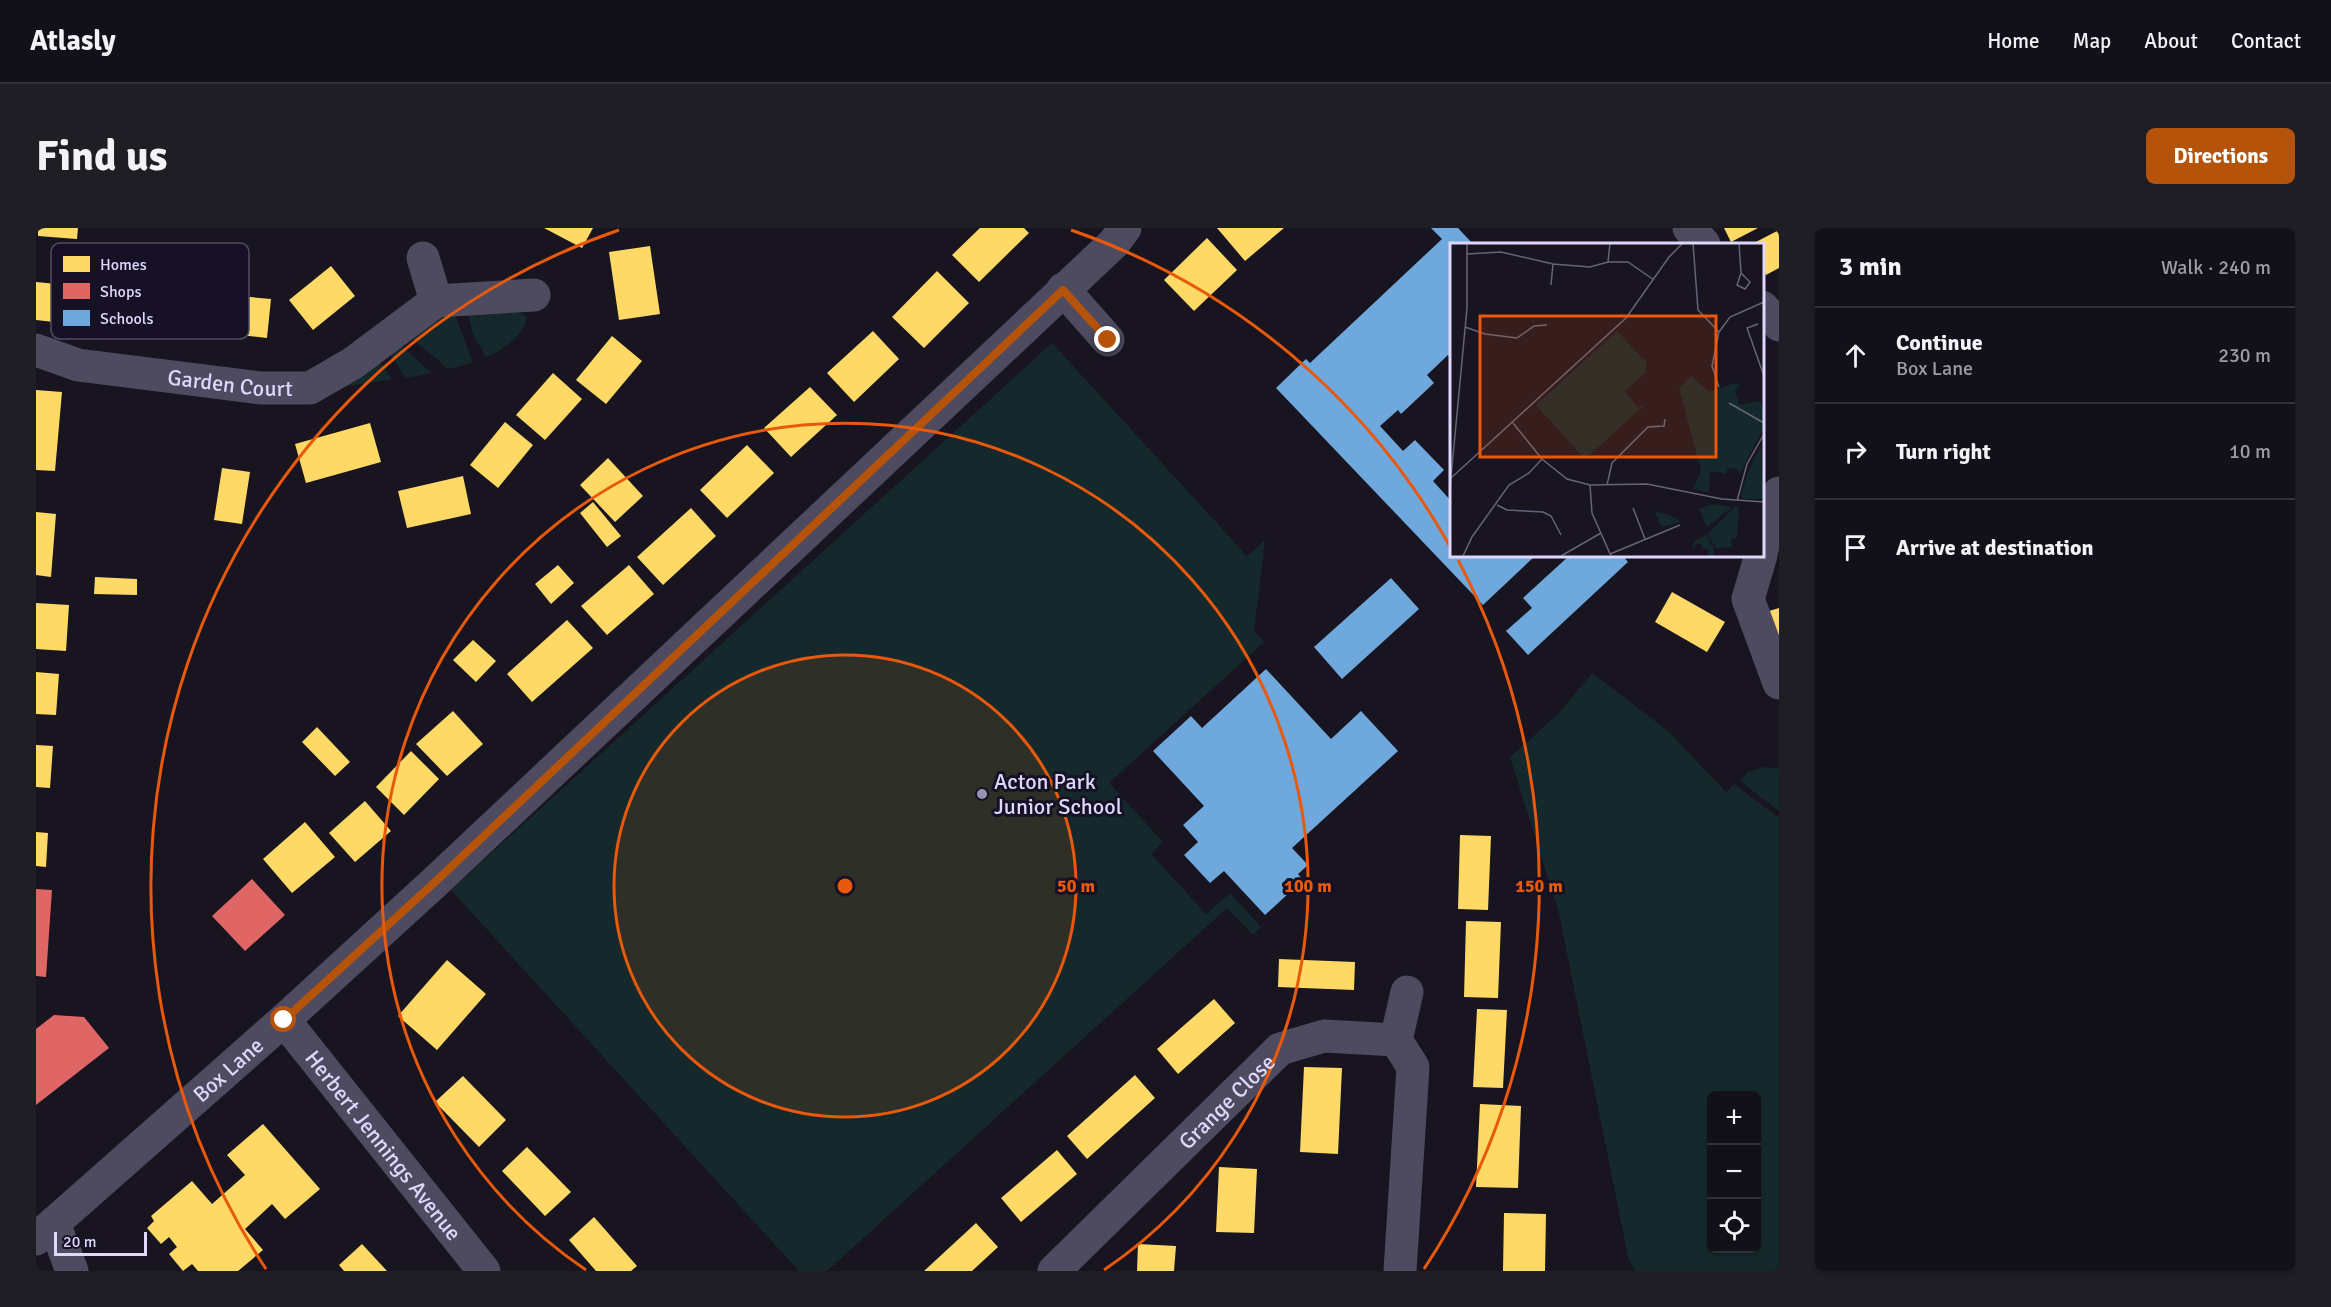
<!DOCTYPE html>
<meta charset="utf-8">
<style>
:root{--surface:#121018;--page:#1f1e25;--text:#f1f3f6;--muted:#9c9da2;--line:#313037;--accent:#b45309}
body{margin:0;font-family:Signika,sans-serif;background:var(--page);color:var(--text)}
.controls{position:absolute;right:18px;bottom:18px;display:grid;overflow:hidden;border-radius:9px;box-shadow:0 2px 4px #0004}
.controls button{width:54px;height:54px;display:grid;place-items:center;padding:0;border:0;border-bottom:2px solid var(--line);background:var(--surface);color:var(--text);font:30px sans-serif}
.scale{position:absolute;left:18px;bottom:15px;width:93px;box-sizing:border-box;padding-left:6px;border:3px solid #dfd7fc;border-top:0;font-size:16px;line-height:21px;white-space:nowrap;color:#dfd7fc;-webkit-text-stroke:4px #161124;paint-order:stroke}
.stop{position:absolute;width:18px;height:18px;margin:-14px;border:4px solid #b45309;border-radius:50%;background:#fff}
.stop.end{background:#b45309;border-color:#fff;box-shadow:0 2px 6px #0008}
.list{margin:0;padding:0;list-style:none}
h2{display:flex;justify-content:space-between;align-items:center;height:78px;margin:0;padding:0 24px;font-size:26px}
h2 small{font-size:20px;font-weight:400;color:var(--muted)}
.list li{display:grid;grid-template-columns:39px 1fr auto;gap:18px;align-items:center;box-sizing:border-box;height:96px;padding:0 24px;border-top:2px solid var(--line)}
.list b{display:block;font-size:22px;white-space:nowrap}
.list p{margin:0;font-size:20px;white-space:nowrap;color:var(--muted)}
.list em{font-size:20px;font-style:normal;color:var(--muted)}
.icon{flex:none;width:33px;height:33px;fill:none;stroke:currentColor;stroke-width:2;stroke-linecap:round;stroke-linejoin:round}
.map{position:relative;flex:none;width:1743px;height:1043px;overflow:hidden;border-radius:9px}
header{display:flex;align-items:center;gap:36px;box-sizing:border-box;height:84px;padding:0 30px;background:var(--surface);border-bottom:2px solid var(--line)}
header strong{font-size:28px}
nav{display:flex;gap:33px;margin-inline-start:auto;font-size:21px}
.intro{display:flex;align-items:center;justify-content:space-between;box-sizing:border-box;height:144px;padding:0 36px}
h1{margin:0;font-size:42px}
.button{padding:15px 27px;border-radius:9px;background:var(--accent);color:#fff;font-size:21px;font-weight:700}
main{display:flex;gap:36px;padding:0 36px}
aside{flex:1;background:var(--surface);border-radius:9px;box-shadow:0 2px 4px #0004}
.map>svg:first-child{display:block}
.green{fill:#15292c;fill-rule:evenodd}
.homes{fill:#ffd966}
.shops{fill:#e06666}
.schools{fill:#6fa8dc}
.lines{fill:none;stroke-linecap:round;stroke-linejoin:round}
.minor{stroke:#4e4b60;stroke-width:33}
.route{stroke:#b45309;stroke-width:8}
.ring{fill:none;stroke:#e8590c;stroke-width:3}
.poi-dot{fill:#9993af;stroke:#161124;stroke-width:2}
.labels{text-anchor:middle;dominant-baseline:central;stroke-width:6;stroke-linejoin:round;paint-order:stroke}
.street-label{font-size:22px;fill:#dfd7fc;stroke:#161124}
.poi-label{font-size:22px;fill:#dfd7fc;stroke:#161124;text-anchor:start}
.inset-road{fill:none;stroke:#686378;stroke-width:1.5}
.view{fill:#e8590c;fill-opacity:0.15;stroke:#e8590c;stroke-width:3}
.inset-edge{fill:none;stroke:#dfd7fc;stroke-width:3}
.key{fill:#161124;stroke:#524c65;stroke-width:1.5}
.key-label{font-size:16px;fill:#dfd7fc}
.centre{fill:#e8590c;stroke:#161124;stroke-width:3}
.ring-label{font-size:18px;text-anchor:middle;font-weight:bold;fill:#e8590c;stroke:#161124;stroke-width:6;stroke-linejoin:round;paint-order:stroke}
</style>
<header>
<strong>Atlasly</strong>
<nav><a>Home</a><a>Map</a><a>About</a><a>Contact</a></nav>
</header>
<div class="intro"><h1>Find us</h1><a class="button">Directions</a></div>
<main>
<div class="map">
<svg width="1743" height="1043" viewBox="0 0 1743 1043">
<rect width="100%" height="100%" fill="#181520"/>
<!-- green -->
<path class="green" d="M475,79L491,89C487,108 468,122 450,129L436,104L431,82Z
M418,84L437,135L411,141C399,128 385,120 373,107L389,96Z
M362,115L396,145L370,150L352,123Z
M1016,115L1211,328L1229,312L1218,403L1228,414L1073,555L1127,614L1115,626L1170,686L1194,665L1225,699L1217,707L1191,680L791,1043H763L415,662Z
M341,130L356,151L302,160Z
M1556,445L1632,503L1690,564L1698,556L1743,590V1043H1599L1592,1029L1523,685L1474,529L1524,484ZM1676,868H1720V1020H1676Z
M1728,539L1743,541V583L1704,553L1712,544Z"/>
<!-- homes -->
<path class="homes" d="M2,0H42L41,11L2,8Z
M508,0H557L546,20Z
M944,0H988L993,5L943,54L916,27Z
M1181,0H1248L1209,33Z
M1688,0H1722L1695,14Z
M1743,2V40L1730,47L1726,39V16H1716Z
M1171,10L1201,42L1158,83L1128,52Z
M614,18L624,86L583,92L573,24Z
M295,38L319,68L277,102L253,72Z
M901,43L933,75L888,120L856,89Z
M0,54L31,57L27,95L0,92Z
M170,65L235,71L231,110L166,103Z
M837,103L863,131L818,174L791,145Z
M576,108L606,133L570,176L540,152Z
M517,145L546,171L509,212L480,187Z
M774,159L801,187L755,229L728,200Z
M0,162L26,164L19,243L0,242Z
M469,194L497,217L462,260L434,237Z
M334,195L345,234L270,255L259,216Z
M711,217L738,245L691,290L664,262Z
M572,230L607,268L579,294L544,257Z
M186,240L214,244L206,296L178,292Z
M427,248L435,286L371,300L362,263Z
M557,274L585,308L571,319L544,285Z
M655,280L680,308L627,357L601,329Z
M0,284L20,286L15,349L0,347Z
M522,337L538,355L515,376L499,356Z
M593,337L618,366L571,407L545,378Z
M59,349L101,351V367L58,366Z
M1636,364L1689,394L1671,424L1619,394Z
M0,375L33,377L30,423L0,421Z
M1743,380V412L1733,383Z
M531,392L557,420L496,474L471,446Z
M437,412L460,433L440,454L417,432Z
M0,444L23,446L20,487L0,486Z
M417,483L447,516L411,548L380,516Z
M281,499L314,534L299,548L266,514Z
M0,517L17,518L14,560L0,559Z
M375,523L403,551L368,587L340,559Z
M329,573L355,603L319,634L293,605Z
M269,594L299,629L256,665L227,631Z
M0,604L12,605L10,639L0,638Z
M1424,607L1455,608L1452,682L1422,681Z
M1430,693L1465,694L1462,770L1428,769Z
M1243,731L1319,734L1318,762L1242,759Z
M411,732L450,766L401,822L362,788Z
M1178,771L1199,795L1142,846L1121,821Z
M1441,781L1471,782L1467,860L1437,859Z
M1268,839L1306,840L1302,926L1264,924Z
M1099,847L1119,870L1051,931L1031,908Z
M427,848L470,892L443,919L399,874Z
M1444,876L1485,878L1482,960L1440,959Z
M227,896L284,961L249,991L236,976L209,1001L227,1022L202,1043H162L156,1036L147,1043L133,1026L141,1019L133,1009L125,1016L111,1000L118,993L115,988L156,953L176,976L209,947L191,927Z
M491,919L535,964L509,988L466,943Z
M1021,922L1041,946L985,994L965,970Z
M1183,939L1221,941L1218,1005L1180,1004Z
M1468,985L1510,986L1509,1043H1467Z
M558,989L601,1038L595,1043H560L533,1012Z
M940,995L962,1019L936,1043H888Z
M326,1016L351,1043H308L303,1037Z
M1102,1016L1140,1018L1138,1043H1101Z"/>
<!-- shops -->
<path class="shops" d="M216,651L249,687L209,723L176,688Z
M0,661L16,662L10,749L0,748Z
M18,787L48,789L73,820L0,877V801Z"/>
<!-- schools -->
<path class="schools" d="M1395,0H1422L1437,16H1416L1414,50L1416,51V131L1412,127L1391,147L1398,155L1365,186L1362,182L1344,198L1367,223L1379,212L1408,242L1397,253L1416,274V327H1500L1447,377L1240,160L1270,131L1274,135L1406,11Z
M1534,327H1586L1592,334L1492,427L1470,403L1496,380L1487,370Z
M1355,350L1383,381L1306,451L1278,419Z
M1230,441L1295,511L1325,483L1362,523L1256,620L1272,637L1262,646L1267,652L1229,687L1188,643L1174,655L1148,627L1162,614L1147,597L1168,578L1117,523L1155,488L1166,500Z"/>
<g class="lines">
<!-- minor -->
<g class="minor">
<path d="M1653,0L1668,16"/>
<path d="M387,30L400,73"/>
<path d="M1027,61L1072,112"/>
<path d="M1726,79L1743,97"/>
<path id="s1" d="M0,122L42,137L225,160H274L317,135L400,73L498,67"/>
<path d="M1726,321L1743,265"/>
<path d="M1725,327L1712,371L1743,455"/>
<path id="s2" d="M248,792L448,1043"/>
<path d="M1360,812L1377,839L1364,1043"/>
<path d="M18,995L36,1043"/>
<path id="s3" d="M0,1011L248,792L399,654L1078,15L1089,0"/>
<path id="s4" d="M1018,1043L1244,821L1288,808L1360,812L1371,764"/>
</g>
</g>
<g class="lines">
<!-- route -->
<path class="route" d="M248,792L399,654L1027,62L1072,112"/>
</g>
<!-- distance rings -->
<circle cx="809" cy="658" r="231" fill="#e8590c" fill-opacity=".12"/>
<g class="ring">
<circle cx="809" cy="658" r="231"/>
<path d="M550 1042A463 463 0 1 1 1068 1042"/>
<path d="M230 1041A694 694 0 0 1 583 2M1035 2A694 694 0 0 1 1416 322M1422 332A694 694 0 0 1 1388 1041"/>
</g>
<!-- markers -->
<circle class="poi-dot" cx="946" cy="566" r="6"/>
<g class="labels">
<!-- street labels -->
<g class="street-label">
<text stroke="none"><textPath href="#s1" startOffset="198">Garden Court</textPath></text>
<text stroke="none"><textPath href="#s3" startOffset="256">Box Lane</textPath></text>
<text stroke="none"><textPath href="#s4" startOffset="242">Grange Close</textPath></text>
<text stroke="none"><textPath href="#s2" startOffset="160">Herbert Jennings Avenue</textPath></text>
</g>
<!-- poi labels -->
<g class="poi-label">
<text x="958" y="553">Acton Park<tspan x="958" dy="25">Junior School</tspan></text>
</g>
</g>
<!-- overview -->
<g transform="translate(1414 15)">
<rect width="314" height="314" fill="#181520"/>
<path d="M167,88L194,117L196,115V129L175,148L188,165L191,163L196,168L191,165L135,216L86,162ZM241,133L259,149L286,140L290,143L285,147L289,162L310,158L313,164V186L290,231L287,226L278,225L276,231L260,228L259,250L240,245H244L251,227L229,145ZM311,202L313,256H294L291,253L296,234ZM262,261L282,264L257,284L249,266ZM285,264H289L287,295L281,296L282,304L266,305L257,291ZM204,268L220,272L231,279L212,284ZM256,292L263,304L265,313H258V306H252V301H246L243,307V299Z" fill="#15292c"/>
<path class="inset-road" d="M243,0L248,67L269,89L262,123L269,144M289,0L291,30M17,11L51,9L103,21L140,24L158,19H178L204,37M158,19L160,0M291,30L300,39L295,46L287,42ZM101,42L103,21M308,81L297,85L314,133M15,84L35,91L67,95L84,83L97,82M269,89L280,74L314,59M279,160L314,180M63,180L92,216L117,236L140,242L197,241L272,256L314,259M1,235L176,75L219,14L233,0M140,242L142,270L161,313M157,242L162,220L198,184L214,183L215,176M0,245L17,65V0M287,258L297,221L314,191M47,262L57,267L93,269L101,273L111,292M183,265L195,296M160,311L230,282M13,313L22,294L59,242L79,230L92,216M111,313L151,290"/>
<path class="view" d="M30,73H266V214H30Z"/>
<rect width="314" height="314" class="inset-edge"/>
</g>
<!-- legend -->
<rect x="15" y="15" width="198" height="96" rx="9" class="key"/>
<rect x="27" y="28" width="27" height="16" fill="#ffd966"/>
<rect x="27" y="55" width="27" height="16" fill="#e06666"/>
<rect x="27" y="82" width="27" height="16" fill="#6fa8dc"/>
<g class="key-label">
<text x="64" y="42">Homes</text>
<text x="64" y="69">Shops</text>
<text x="64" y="96">Schools</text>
</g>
<circle cx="809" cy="658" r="9" class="centre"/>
<g class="ring-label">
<text x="1040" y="664">50 m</text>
<text x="1272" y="664">100 m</text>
<text x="1503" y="664">150 m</text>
</g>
</svg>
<div class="controls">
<button>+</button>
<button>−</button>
<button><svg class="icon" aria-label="locate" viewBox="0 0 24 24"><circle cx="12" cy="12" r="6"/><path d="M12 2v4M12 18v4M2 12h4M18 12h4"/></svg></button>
</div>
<div class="scale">20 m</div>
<div class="stop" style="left:248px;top:792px"></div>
<div class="stop end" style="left:1072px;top:112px"></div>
</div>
<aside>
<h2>3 min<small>Walk · 240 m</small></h2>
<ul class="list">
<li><svg class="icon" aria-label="ahead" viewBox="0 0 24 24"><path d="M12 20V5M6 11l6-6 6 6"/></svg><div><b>Continue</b><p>Box Lane</p></div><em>230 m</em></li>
<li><svg class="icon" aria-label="right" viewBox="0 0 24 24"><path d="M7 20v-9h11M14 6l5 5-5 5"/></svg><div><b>Turn right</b></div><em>10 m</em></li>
<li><svg class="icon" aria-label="arrive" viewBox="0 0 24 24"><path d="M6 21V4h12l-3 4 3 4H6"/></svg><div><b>Arrive at destination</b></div></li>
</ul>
</aside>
</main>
